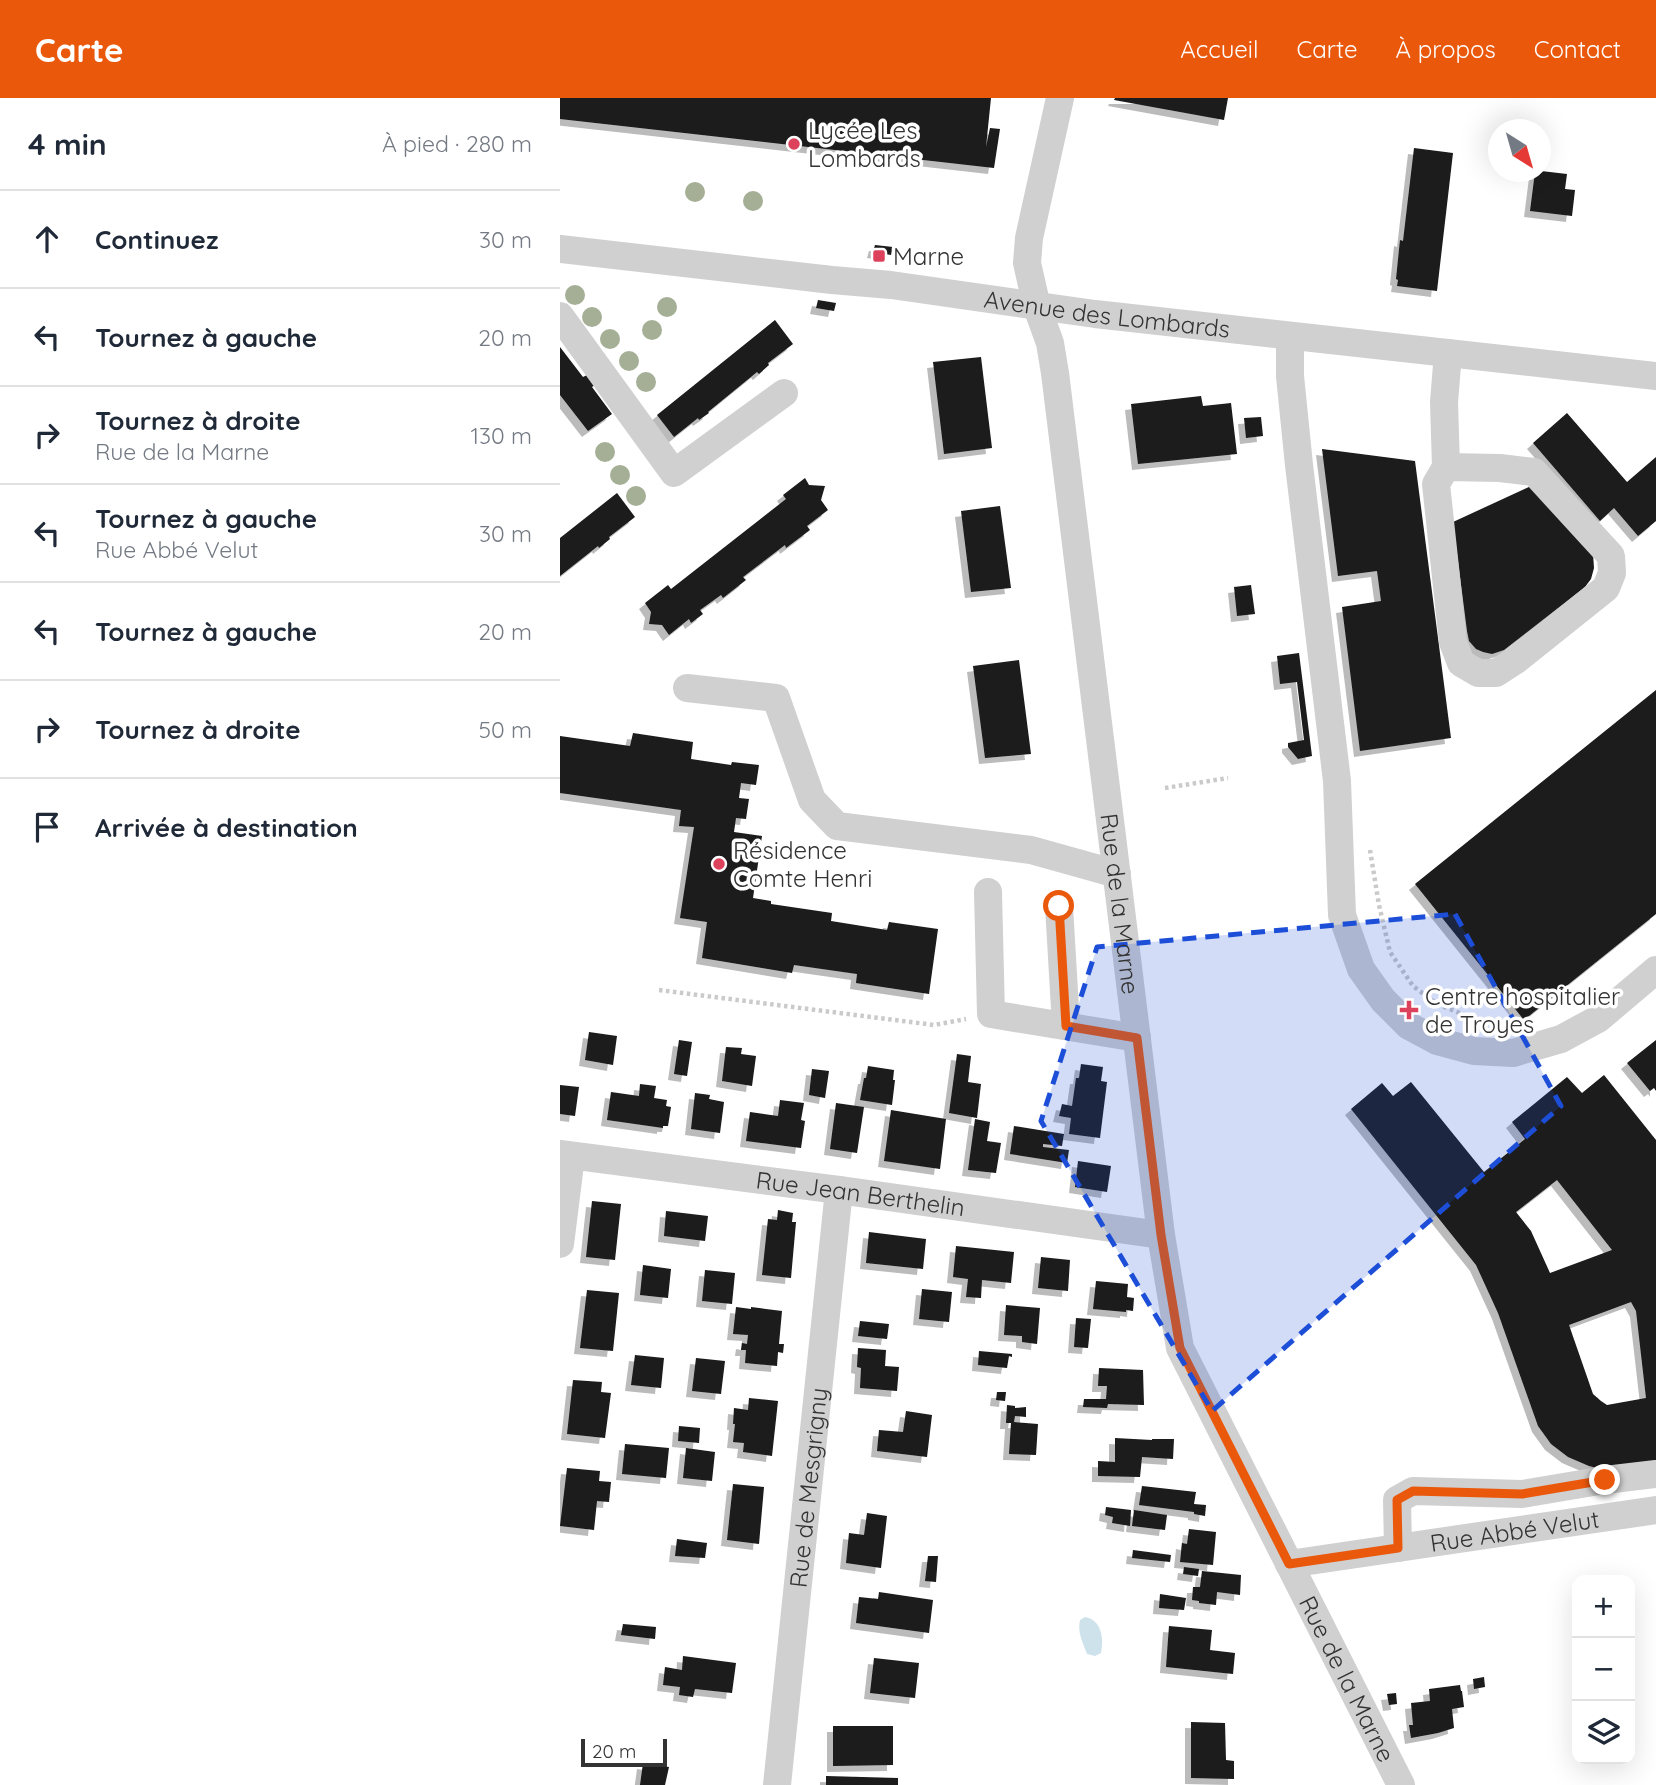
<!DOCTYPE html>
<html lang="fr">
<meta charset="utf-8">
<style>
:root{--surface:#fff;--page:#f6f6f7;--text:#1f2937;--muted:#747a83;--line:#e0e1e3;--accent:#ea580c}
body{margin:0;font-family:Quicksand,sans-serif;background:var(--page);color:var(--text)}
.controls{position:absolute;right:21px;bottom:21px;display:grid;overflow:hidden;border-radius:14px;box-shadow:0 7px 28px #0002}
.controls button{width:63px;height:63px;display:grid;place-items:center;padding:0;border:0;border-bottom:2px solid var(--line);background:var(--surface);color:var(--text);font:35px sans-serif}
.compass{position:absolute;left:928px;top:21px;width:63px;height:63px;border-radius:50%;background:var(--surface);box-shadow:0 7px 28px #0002;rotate:143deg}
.scale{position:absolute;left:21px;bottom:18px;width:86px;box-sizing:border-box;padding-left:7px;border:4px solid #333;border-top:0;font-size:19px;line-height:24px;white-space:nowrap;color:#333;-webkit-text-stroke:5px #fff;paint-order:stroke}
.stop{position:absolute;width:21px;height:21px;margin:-16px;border:5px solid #ea580c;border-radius:50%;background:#fff}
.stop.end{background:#ea580c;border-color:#fff;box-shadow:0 2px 7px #0008}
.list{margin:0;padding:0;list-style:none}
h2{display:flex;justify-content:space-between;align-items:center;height:91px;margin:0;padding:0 28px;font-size:30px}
h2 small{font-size:23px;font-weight:400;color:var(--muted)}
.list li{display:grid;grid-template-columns:46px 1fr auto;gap:21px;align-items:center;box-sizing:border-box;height:98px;padding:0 28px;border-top:2px solid var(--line)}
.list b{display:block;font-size:26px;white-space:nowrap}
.list p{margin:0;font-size:23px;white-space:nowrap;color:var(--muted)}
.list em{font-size:23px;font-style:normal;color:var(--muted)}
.icon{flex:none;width:38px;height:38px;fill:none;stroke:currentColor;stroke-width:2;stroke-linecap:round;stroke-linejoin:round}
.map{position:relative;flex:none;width:1096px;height:1687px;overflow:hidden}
header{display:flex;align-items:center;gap:42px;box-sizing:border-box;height:98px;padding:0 35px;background:var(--accent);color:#fff}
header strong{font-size:33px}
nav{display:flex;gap:38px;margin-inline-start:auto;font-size:24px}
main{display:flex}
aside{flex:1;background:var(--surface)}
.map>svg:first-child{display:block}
.water{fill:#cde2ea}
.building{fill:#1a1a1a;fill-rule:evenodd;filter:url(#shadow)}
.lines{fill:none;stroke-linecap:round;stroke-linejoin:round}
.path{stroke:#cacaca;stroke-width:4.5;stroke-dasharray:3.5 3.5;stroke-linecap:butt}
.minor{stroke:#d0d0d0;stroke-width:28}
.tree{fill:#a4af96}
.route{stroke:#ea580c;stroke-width:9}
.marked{fill:#1d4ed8;fill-opacity:0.2;stroke:#1d4ed8;stroke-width:5;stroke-dasharray:14 9;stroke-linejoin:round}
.poi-dot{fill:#dc425b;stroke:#fff;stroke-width:2.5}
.labels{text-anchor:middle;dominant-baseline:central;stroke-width:7;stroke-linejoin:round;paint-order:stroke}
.poi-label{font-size:24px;fill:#333;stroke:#fff;text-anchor:start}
.street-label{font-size:24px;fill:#333;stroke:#fff}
</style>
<header>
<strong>Carte</strong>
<nav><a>Accueil</a><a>Carte</a><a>À propos</a><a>Contact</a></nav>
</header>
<main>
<aside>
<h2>4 min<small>À pied · 280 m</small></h2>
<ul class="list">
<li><svg class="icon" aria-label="ahead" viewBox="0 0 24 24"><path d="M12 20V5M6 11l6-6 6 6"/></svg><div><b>Continuez</b></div><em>30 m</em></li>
<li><svg class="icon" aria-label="left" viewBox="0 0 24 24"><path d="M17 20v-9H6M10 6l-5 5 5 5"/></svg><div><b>Tournez à gauche</b></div><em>20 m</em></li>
<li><svg class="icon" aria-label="right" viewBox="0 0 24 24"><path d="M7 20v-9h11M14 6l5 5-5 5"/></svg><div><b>Tournez à droite</b><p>Rue de la Marne</p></div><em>130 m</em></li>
<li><svg class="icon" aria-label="left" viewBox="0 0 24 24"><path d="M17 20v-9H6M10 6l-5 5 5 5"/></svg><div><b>Tournez à gauche</b><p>Rue Abbé Velut</p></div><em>30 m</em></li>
<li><svg class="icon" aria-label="left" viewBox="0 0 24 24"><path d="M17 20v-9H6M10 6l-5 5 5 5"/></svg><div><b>Tournez à gauche</b></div><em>20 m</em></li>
<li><svg class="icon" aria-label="right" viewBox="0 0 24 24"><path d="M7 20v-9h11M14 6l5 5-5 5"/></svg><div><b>Tournez à droite</b></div><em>50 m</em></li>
<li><svg class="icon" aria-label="arrive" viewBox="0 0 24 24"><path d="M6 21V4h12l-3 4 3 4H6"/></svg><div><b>Arrivée à destination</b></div></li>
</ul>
</aside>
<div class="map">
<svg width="1096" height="1687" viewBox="0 0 1096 1687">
<defs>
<filter id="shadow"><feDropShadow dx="-6" dy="6" stdDeviation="0" flood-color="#0004"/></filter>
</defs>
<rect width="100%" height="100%" fill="#fff"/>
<!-- water -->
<path class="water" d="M525,1519C542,1522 544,1541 541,1555L535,1558L527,1556C523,1545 517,1534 520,1522Z"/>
<!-- building -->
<path class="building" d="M0,0H431L426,49L430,30L440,31L434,70L0,21Z
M555,0H668L664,22L554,2Z
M854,50L893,55L877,193L837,188L838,182L836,181L840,142L843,143Z
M981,73L1007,76L1005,91L1015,92L1012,118L970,113L975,74Z
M315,147L333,149L331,157L313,154Z
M258,202L276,205L274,213L256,210Z
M215,222L233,246L208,265L209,267L199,276L197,274L148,314L149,315L139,322L138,320L114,339L97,317Z
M0,249L23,279L27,277L35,287L32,289L52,316L28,333L0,297Z
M421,259L432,350L384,356L373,264Z
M641,298L643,308L671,305L677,356L578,366L571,306Z
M1007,315L1067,384L1096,359V423L1078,438L1054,410L1040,423L973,345Z
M701,319L703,338L686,340L684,320Z
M762,351L855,363L891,640L800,653L782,509L821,503L817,473L778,478Z
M245,380L249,387L265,388L261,402L268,412L247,428L250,432L226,450L225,447L183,479L186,482L163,500L161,497L140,512L143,516L131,525L129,521L109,537L102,527L89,526L91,514L85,505L108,487L111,491L226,401L223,397Z
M971,388L1033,456L1034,470L1031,481L1025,489L944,552L932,556L923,554L916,551L909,543L907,533L893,424Z
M57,395L75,419L49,439L50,441L39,450L38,448L0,478V440Z
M440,408L451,490L411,494L401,413Z
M691,487L695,516L677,518L674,489Z
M739,555L752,658L738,661L728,649V645L744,642L737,584L720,586L717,558Z
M459,562L471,656L425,660L413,568Z
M1096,592V816L964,922L855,786Z
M73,635L133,644L131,661L171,667L172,664L199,667L196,687L181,685L179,700L189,701L186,721L176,720L174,734L202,738L193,800L211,803V806L272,815L271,823L327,832L329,824L378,831L369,896L296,885L297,876L234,867L232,875L142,860L147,824L120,820L134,729L119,728L121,712L0,695V638L70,648Z
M29,934L57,938L53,967L25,962Z
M119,942L132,944L127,978L114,976Z
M1096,942V993L1094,990L1090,993L1067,965Z
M166,949L182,950L181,956L196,958L192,988L162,983Z
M397,956L411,958L408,984L421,986L417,1020L389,1015Z
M521,966L543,969L541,983L547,984L540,1040L509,1036L511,1020L499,1018L502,1006L512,1008L516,980H519Z
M308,968L334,972L333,982H335L332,1007L300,1002L304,980H306Z
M252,971L269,973L265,1000L249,997Z
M1044,977L1096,1042V1365L1045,1372L1029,1368L1008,1359L991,1346L978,1328L938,1215L916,1167L791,1011L822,985L833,998L851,984L924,1074L965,1041L952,1024L1007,979L1022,995ZM997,1082L1052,1152L990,1175L971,1133L956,1114ZM1071,1204L1076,1213L1086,1300L1047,1307L1041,1303L1033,1296L1009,1227Z
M80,986L96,988L94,1000L107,1002L106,1008L111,1009L108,1028H103V1030L47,1022L51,994L79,998Z
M0,987L19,989L15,1018L0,1016Z
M135,995L150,997L149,1001L164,1004L160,1035L131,1031Z
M220,1002L244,1005L241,1022L245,1023L241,1050L186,1043L190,1014L218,1018Z
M276,1005L304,1009L297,1055L270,1051Z
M331,1012L386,1021L380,1071L324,1063Z
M415,1021L430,1024L427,1043L441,1045L436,1075L408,1072Z
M454,1028L504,1036L502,1048L483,1046V1049L509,1052L507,1065L450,1056Z
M518,1063L551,1068L547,1094L515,1089Z
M32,1103L61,1106L55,1162L26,1159Z
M218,1112L233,1115L232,1124H236L231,1180L202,1177L208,1121L217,1122Z
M106,1113L148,1118L145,1143L104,1138Z
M309,1134L366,1141L363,1171L306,1165Z
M396,1148L454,1154L451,1185L422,1182L421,1200L406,1199L408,1181L393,1179Z
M481,1159L510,1162L508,1193L478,1190Z
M83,1167L111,1171L108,1200L80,1197Z
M145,1172L175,1175L172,1206L142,1203Z
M536,1183L568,1186L567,1199L574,1200L573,1213L566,1212V1214L533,1211Z
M362,1191L392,1194L389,1224L359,1221Z
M27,1192L59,1195L53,1253L20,1250Z
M446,1207L480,1210L477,1246L462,1244V1238L444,1237Z
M176,1209L191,1211V1209L222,1213L219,1246H224L223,1255L218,1254L217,1268L185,1265L186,1252H181L182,1245L187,1246L188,1237L173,1236Z
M516,1220L531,1221L528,1250L514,1249Z
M300,1223L329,1226L327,1241L298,1238Z
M298,1250L326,1252L325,1268L339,1269L337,1293L300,1290L301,1270L297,1269Z
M419,1253L452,1256V1259L449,1258L447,1270L418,1267Z
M75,1257L104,1260L101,1290L71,1287Z
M136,1260L165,1263L161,1296L132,1293Z
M539,1270L583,1272L584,1307L548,1306L547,1310L523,1309L524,1301H546L547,1288H538Z
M13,1282L42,1284L41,1294L51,1295L45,1340L7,1336Z
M437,1294H446L445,1303L436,1302Z
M189,1300L218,1303L212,1358L183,1354L184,1345L173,1344L175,1326H173L174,1310L188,1312Z
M447,1307L455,1308V1310L466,1309V1319L455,1318L454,1324L478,1326L476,1357L449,1356L451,1325H446Z
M346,1313L372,1317L367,1359L317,1353L319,1332L343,1334Z
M119,1328L140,1330L139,1345L118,1343Z
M555,1340L592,1342V1341H614L613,1361L582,1359L580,1379L538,1378V1363L555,1364Z
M65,1346L109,1350L106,1380L62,1376Z
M126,1350L155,1354L152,1383L123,1380Z
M7,1370L40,1373L39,1383L51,1384L49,1404L37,1403L34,1432L0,1428Z
M173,1386L204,1389L199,1446L167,1442Z
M582,1388L636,1394L634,1406L646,1407L645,1418L634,1416V1414L579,1407Z
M546,1409L571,1412L570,1428L552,1425L553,1419L545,1417Z
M574,1412L607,1417L605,1432L572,1428Z
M307,1415L327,1418L321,1470L286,1465L289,1435L304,1437Z
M629,1431L656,1434L653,1467L620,1464L622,1445L627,1446Z
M117,1441L147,1445L145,1460L115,1458Z
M573,1452L611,1457L610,1464L572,1460Z
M368,1458H378L376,1484L365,1483Z
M624,1469L639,1471L638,1478L623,1476Z
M642,1473L681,1477L680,1497L657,1494L656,1507L639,1505V1503L632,1502L633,1489H640Z
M319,1494L373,1502L369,1535L296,1525L299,1499L318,1501Z
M600,1496L626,1500L624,1512L599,1510Z
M63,1526L96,1529L95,1541L61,1537Z
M609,1528L652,1532L650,1552L675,1555L673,1576L606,1569Z
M123,1558L176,1565L172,1595L135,1591L133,1599L119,1597L120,1589L103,1587L105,1569L122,1572Z
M314,1560L359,1565L355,1600L310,1595Z
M924,1579L925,1589L914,1591L913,1581Z
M900,1587L901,1593H902L904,1609L892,1611L894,1630L878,1635L851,1640L849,1627H853L851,1605L870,1603L869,1591Z
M836,1595L837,1606L829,1607L827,1596Z
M631,1624L665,1625L666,1662L674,1663V1681L631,1680Z
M273,1628H333V1667L273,1668Z
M83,1665L109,1669L105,1687H80Z
M266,1678L338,1680V1687H266Z"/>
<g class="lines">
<!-- path -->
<path class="path" d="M605,690L668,680
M810,752L819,807L830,854L853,888L877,906L917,922
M99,892L374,927L406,921"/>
<!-- minor -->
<g class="minor">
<path id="s1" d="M500,0L469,140L467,165L477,209L490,245L495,275L601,1137L620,1250L841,1687"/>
<path id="s2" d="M0,151L272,182L331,187L535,216L1096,278"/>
<path d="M0,218L114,375L224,295"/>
<path d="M730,238V278L739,367L777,683L782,817L801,871L823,902L849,928L877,943L914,953L953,955L1001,941L1038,921L1096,872"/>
<path d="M886,369L940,370L974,374L1051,458L1052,475L1046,490L956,562L936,575H918L901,565L893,544L876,386L886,369L884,304L888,255"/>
<path d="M127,590L216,600L252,702L277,728L471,752L557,776"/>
<path d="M428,794L431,916L577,940"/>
<path d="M499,808L506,928"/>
<path id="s3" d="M0,1056L279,1092L601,1137"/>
<path d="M0,1146L11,1058"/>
<path d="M838,1450L837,1402L853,1393L962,1396L1045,1382L1096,1376"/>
<path id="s4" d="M729,1466L1096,1412"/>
<path id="s5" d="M217,1687L279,1092"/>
</g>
</g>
<!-- trees -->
<g class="tree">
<circle cx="135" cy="94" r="10"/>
<circle cx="193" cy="103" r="10"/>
<circle cx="15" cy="197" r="10"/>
<circle cx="107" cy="209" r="10"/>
<circle cx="32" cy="219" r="10"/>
<circle cx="92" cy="232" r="10"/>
<circle cx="50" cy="241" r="10"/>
<circle cx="69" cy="263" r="10"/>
<circle cx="86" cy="284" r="10"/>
<circle cx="45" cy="354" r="10"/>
<circle cx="60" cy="377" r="10"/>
<circle cx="76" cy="398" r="10"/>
</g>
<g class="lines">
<!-- route -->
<path class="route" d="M499,808L506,928L577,940L601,1137L620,1250L729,1466L838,1450L837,1402L853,1393L962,1396L1045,1382"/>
</g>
<!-- marked area -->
<path class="marked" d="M895,816L1001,1008L652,1313L481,1023L537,849Z"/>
<!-- markers -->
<g class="poi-dot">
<circle cx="234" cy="46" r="7"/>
<rect x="312" y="151" width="14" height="14" rx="3.5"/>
<circle cx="159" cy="766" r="7"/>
<path d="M845.5 901.5h7v7h7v7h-7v7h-7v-7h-7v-7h7z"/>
</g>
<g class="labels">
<!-- poi labels -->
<g class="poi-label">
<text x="248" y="32">Lycée Les<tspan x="248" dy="28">Lombards</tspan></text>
<text x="333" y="158">Marne</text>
<text x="173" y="752">Résidence<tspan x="173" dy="28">Comte Henri</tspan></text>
<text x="865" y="898">Centre hospitalier<tspan x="865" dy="28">de Troyes</tspan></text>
</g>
<!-- street labels -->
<g class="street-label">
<text stroke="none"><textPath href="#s2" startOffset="551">Avenue des Lombards</textPath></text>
<text stroke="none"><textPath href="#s1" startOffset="817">Rue de la Marne</textPath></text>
<text stroke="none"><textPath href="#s3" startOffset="303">Rue Jean Berthelin</textPath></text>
<text stroke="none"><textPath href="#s5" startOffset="299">Rue de Mesgrigny</textPath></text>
<text stroke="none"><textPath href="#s4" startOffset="228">Rue Abbé Velut</textPath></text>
<text stroke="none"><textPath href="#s1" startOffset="1636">Rue de la Marne</textPath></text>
</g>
</g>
</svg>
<div class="controls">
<button>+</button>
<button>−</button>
<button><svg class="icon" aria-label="layers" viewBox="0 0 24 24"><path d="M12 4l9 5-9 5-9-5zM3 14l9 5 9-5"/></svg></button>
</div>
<svg class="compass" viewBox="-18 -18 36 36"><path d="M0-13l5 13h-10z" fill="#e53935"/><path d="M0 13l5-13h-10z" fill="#747a83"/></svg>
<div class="scale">20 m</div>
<div class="stop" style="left:499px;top:808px"></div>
<div class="stop end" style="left:1045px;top:1382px"></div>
</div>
</main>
